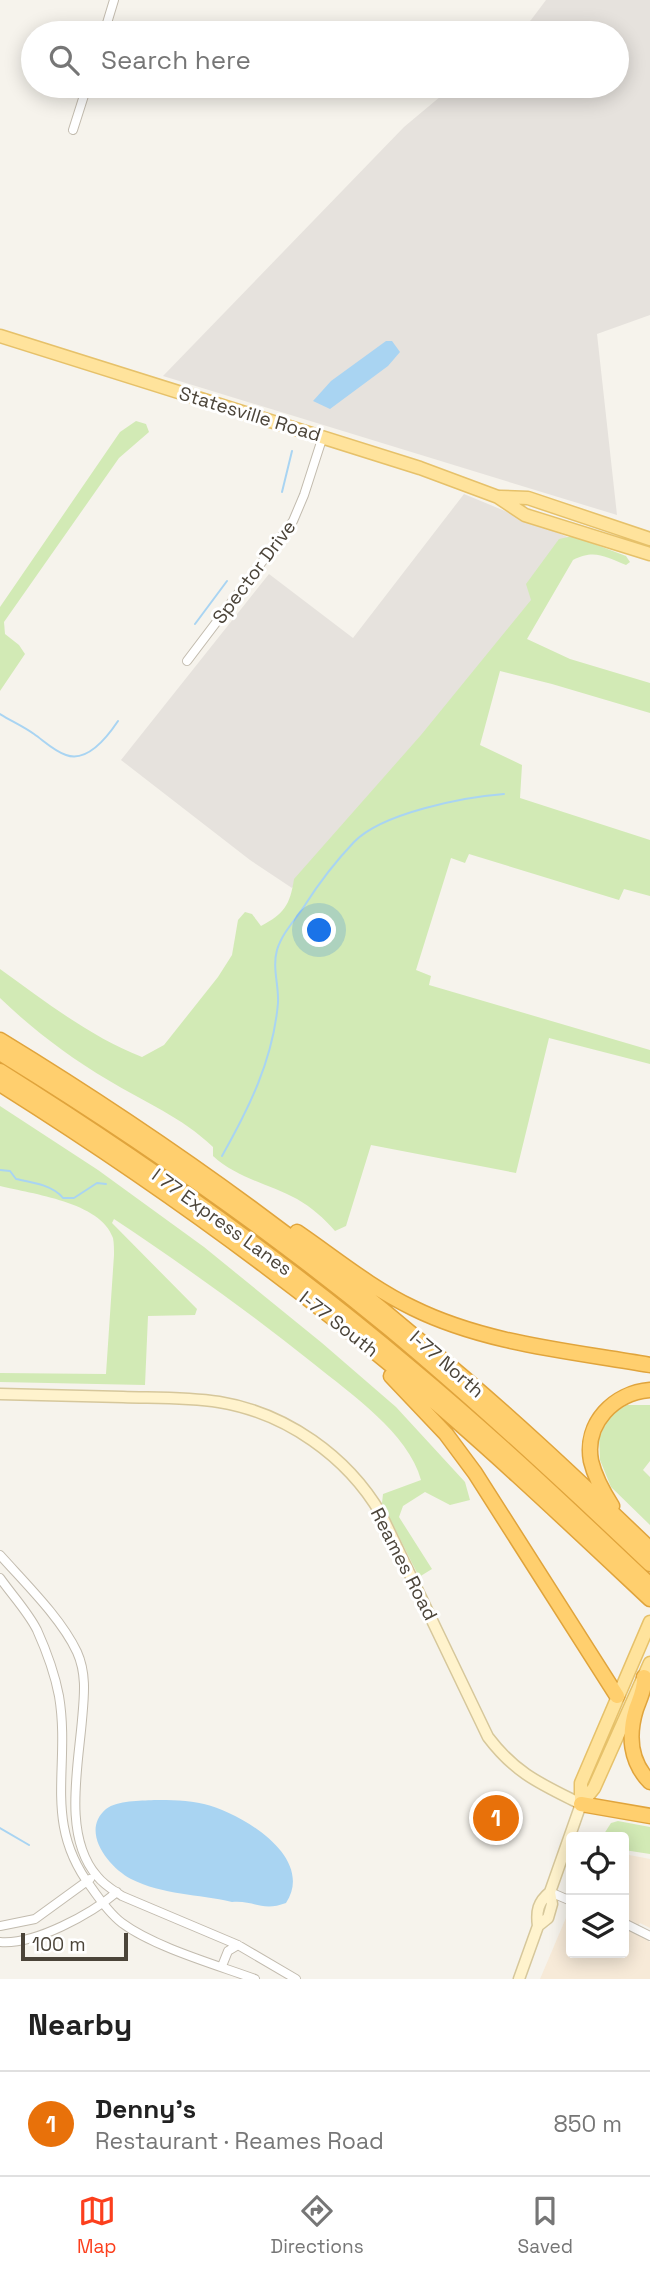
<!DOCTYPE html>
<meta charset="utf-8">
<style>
:root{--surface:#fff;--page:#f6f6f6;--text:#222;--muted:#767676;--line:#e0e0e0;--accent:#fc3f1d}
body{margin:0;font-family:"Space Grotesk",sans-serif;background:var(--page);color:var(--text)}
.controls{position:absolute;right:21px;bottom:21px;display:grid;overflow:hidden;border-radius:7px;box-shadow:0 4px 18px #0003}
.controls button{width:63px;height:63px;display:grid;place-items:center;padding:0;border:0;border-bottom:2px solid var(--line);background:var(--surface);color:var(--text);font:35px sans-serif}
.scale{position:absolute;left:21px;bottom:18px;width:107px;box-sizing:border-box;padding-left:7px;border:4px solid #4b4439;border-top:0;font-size:19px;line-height:24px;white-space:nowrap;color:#4b4439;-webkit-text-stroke:5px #fff;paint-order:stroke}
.you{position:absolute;left:320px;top:931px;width:24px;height:24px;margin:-18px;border:5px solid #fff;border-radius:50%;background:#1a73e8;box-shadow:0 0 0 10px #1a73e833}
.badge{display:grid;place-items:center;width:46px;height:46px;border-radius:50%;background:var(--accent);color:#fff;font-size:23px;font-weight:700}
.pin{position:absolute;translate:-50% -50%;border:4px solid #fff;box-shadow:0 2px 7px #0006}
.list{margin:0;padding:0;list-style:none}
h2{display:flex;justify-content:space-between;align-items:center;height:91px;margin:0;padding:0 28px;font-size:30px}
h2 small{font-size:23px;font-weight:400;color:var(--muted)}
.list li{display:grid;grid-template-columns:46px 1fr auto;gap:21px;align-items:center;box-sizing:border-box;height:105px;padding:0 28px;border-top:2px solid var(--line)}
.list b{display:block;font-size:26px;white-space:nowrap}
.list p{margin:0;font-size:23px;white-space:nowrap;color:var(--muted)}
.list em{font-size:23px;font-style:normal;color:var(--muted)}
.icon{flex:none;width:38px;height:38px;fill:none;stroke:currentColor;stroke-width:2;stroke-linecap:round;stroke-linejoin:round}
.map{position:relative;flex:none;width:650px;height:1979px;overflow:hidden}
.search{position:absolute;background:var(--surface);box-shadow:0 4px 18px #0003;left:21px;right:21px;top:21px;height:77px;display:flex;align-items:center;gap:18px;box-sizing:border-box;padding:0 24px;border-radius:38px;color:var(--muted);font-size:26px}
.sheet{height:196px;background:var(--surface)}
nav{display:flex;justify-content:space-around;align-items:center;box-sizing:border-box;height:98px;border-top:2px solid var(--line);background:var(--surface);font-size:19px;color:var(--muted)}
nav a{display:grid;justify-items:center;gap:4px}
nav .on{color:var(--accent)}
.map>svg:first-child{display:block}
.commercial{fill:#f7ead8}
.industrial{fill:#e6e2dd}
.green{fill:#d2eab5}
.water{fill:#a9d4f2}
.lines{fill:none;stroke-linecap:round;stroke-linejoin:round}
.stream{stroke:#a9d4f2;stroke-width:2}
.minor-casing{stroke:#c2bbae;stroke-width:10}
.secondary-casing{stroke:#d6c79b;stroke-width:13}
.primary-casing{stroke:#e6c16a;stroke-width:15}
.motorway-casing{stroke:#e0a43c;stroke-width:17}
.minor{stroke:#fff;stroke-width:8}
.secondary{stroke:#fff3cd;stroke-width:10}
.primary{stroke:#ffe39c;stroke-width:12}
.motorway{stroke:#ffcf6e;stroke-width:14}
.labels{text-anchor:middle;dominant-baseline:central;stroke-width:6;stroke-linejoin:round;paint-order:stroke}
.street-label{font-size:19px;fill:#4b4439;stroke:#fff}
</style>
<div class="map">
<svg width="650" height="1979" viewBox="0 0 650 1979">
<rect width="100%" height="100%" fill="#f6f3ec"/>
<!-- commercial -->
<path class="commercial" d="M624,1854L650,1859V1928L640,1923L635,1932L650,1942V1979H540L571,1906V1953H624Z"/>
<!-- industrial -->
<path class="industrial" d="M546,0H650V315L597,334L617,515L163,376L404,127L453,86H617V33H515L531,20Z
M464,494L582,543L447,709L292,888L250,860L121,760L269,574L353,638Z"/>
<!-- green -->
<path class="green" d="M136,421L146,424L149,432L119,458L4,622L5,634L19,645L25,654L0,691V607L120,432Z
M573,536L626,556L630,562L626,565C605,557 595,549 573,560L527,639L570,659L650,683V713L552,684L500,671L480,745L522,765L520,798L650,840V896L624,889L619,900L469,854L465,863L451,858L416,970L431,976L429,985L650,1050V1064L549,1038L516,1173L371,1145L346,1226L335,1231C324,1218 311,1207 297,1199C269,1184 237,1178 213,1156V1147C182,1117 144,1102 108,1080C69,1057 32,1029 0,998V969C46,1002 89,1036 142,1057L164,1045L218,977L232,955L238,920L245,912L252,914L261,926C284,914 290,905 294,879L421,735L531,600L526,584L559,539Z
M0,1106L98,1170L204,1247L322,1343L396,1407L465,1482L470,1500L450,1505L425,1492L403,1506L399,1517L432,1569L419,1577L382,1503L383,1494L421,1480C408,1433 351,1394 314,1364C249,1312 183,1265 114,1219L112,1223L197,1309L195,1315L148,1316L145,1385L0,1382V1373L106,1374L114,1255C114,1250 114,1243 113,1238C101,1202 32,1194 0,1186Z
M627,1405H650V1461L643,1470L650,1477V1525L611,1487L600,1460L599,1438L610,1415Z
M618,1821L650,1827V1854L624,1850V1837H602L611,1823Z"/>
<!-- water -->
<path class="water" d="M386,341H392L400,352L388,366L330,409L313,401L331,381Z
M154,1800C170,1800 188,1800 204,1804C241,1813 316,1857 286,1903C262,1912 254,1900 232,1902C198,1894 163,1895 131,1879C108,1867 80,1831 106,1809C118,1800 140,1801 154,1800Z"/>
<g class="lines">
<!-- stream -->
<path class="stream" d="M282,492L292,451
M195,624L227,581
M0,714C11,721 23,726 34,734C44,741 54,751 66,755C88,763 108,736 118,721
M222,1156C249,1108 273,1060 278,1003C279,985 272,968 277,950C282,933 296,919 305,905C319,883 336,861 354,842C382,813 464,797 504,794
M0,1170L10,1171L16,1179C31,1182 53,1185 63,1198H74L97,1183L106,1184
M0,1828L29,1845"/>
<defs>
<path id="minor" d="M104,33L114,0
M73,130L87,86
M187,661L293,521L304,495L323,436
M0,1555C25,1583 61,1618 77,1652C87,1674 84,1697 82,1720C78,1768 63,1837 97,1876C104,1885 113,1890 122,1896L238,1945L296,1979
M0,1578C12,1595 28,1612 37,1630C46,1650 55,1675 59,1696C71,1768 42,1822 91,1887C100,1900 110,1914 122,1923C154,1947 217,1965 255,1979
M550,1892L571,1901
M624,1923L650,1936
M0,1926L35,1919L90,1879
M0,1942C35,1945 91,1914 117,1892
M222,1966L228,1951L238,1945"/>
<path id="secondary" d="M0,1394C41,1395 82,1396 123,1397C155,1398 187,1397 219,1402C286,1413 347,1456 381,1514L488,1737C516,1774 541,1784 581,1804L550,1892C538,1902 536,1911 538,1926
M519,1979L538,1926L548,1918L552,1904L550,1892"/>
<path id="primary" d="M0,336L420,468L498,497L525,515L650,554
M500,497L528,498L650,539
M581,1804V1783L650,1622
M581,1804L594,1788L650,1663"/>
<path id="motorway" d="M0,1040C149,1131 293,1233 426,1346C504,1410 577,1479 650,1549
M0,1053C135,1136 267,1228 390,1329C480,1404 565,1483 650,1564
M0,1071C143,1161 282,1259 411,1368C494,1437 572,1511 650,1585
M0,1084C140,1172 276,1269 403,1375C489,1447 569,1523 650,1599
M297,1232C335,1258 371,1288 413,1308C486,1344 571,1351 650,1365
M391,1376L446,1434L475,1473L617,1696
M612,1506C603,1492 595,1478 591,1461C584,1423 614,1393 650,1390
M644,1677C645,1688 640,1698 636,1709C628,1735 630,1762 650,1782
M581,1804L650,1816"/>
</defs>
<!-- minor casing -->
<use href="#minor" class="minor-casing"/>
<!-- secondary casing -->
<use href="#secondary" class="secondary-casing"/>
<!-- primary casing -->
<use href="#primary" class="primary-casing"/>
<!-- motorway casing -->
<use href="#motorway" class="motorway-casing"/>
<!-- minor -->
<use href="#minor" class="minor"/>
<!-- secondary -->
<use href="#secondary" class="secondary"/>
<!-- primary -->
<use href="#primary" class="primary"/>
<!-- motorway -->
<use href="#motorway" class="motorway"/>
</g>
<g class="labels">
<!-- street labels -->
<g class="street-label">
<text transform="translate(250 414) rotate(17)">Statesville Road</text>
<text transform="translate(254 572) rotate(-53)">Spector Drive</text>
<text transform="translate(222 1222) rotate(36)">I 77 Express Lanes</text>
<text transform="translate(339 1324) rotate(38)">I-77 South</text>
<text transform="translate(447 1364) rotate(41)">I-77 North</text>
<text transform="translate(404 1564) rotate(63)">Reames Road</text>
</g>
</g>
</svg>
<div class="controls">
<button><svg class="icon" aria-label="locate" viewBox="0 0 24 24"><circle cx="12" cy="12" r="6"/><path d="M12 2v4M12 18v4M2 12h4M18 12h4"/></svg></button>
<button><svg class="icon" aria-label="layers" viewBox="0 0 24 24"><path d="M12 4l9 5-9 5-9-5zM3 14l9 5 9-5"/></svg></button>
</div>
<div class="scale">100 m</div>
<div class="you"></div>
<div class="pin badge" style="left:496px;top:1818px;background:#e8710a">1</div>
<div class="search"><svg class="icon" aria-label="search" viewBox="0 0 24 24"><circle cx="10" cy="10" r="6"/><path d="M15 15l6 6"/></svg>Search here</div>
</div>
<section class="sheet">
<h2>Nearby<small></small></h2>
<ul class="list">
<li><span class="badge" style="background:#e8710a">1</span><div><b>Denny's</b><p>Restaurant · Reames Road</p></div><em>850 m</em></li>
</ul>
</section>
<nav>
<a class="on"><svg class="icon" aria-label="map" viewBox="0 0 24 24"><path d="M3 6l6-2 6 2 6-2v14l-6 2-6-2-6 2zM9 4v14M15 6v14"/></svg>Map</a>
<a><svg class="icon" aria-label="directions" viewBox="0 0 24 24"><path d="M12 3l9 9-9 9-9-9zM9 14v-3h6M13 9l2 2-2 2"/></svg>Directions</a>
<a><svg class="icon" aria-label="saved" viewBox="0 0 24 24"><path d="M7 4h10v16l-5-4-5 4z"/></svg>Saved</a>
</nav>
